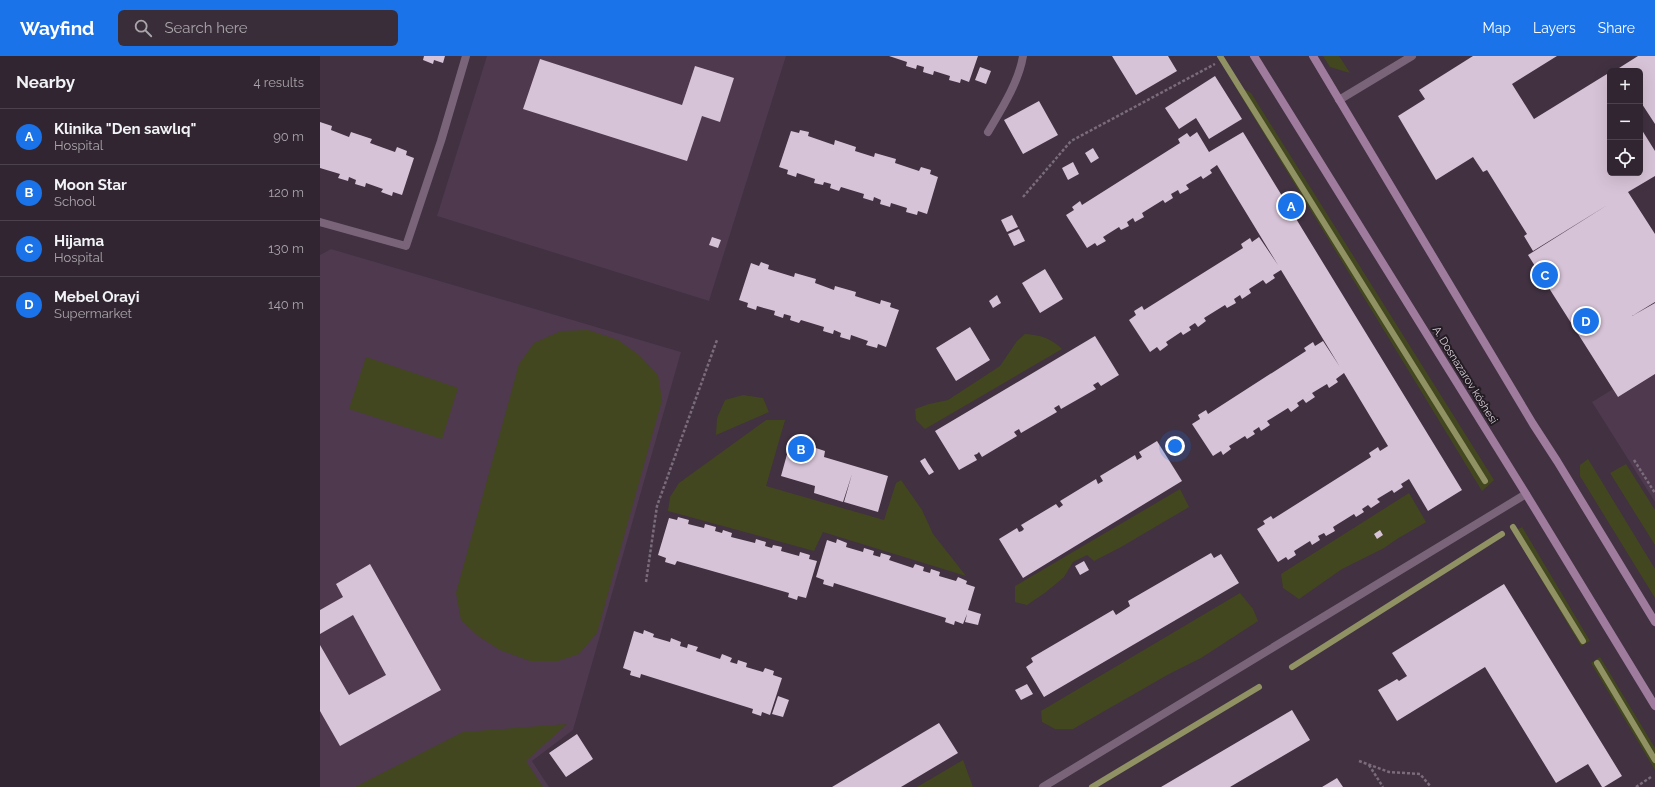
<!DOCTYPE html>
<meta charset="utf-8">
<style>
:root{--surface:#312531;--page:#392d39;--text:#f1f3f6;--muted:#a8a5ab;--line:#4c424d;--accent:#1a73e8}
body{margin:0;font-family:Raleway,sans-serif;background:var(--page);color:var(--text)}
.controls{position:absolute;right:12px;top:12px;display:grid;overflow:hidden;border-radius:6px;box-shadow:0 4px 16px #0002}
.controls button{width:36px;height:36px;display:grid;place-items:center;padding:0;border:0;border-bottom:1px solid var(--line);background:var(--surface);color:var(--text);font:20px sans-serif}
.you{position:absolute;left:855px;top:390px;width:14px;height:14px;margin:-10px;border:3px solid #fff;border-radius:50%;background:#1a73e8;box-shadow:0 0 0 6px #1a73e833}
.badge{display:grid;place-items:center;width:26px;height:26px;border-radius:50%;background:var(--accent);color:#fff;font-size:13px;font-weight:700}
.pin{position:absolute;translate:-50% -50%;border:2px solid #fff;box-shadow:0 1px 4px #0006}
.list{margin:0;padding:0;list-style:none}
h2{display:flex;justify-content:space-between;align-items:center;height:52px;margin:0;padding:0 16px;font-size:17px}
h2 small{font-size:13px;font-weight:400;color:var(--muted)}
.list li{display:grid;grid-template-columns:26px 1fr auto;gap:12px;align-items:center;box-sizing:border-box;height:56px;padding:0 16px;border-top:1px solid var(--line)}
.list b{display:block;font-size:15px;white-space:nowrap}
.list p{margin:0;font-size:13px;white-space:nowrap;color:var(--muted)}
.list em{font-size:13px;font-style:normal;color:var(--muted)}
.icon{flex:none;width:22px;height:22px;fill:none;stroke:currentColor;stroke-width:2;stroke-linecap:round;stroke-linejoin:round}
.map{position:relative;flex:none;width:1335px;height:731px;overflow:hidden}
header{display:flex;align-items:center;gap:24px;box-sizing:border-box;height:56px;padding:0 20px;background:var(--accent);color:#fff}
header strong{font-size:19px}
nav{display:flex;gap:22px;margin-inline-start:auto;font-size:14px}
.search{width:280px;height:36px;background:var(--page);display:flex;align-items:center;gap:10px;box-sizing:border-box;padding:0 14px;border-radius:6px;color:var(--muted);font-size:15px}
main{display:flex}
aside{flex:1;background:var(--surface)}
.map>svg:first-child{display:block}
.built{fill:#4e394e}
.green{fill:#43471f}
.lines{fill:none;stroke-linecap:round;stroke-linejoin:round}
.stream{stroke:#909263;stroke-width:6}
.building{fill:#d7c3d7}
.path{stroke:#7a6c7a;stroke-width:2.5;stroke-dasharray:3 2;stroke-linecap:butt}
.service{stroke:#7a6479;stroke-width:8}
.minor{stroke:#7a6479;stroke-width:8}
.secondary{stroke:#9f7b9e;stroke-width:8}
.labels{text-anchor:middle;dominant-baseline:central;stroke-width:4;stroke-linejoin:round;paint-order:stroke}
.street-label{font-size:11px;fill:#dcd2dc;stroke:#231c23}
</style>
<header>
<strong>Wayfind</strong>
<div class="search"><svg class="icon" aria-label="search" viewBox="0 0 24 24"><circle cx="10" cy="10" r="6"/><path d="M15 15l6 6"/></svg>Search here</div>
<nav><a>Map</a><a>Layers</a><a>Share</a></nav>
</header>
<main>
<aside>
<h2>Nearby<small>4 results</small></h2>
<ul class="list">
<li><span class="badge">A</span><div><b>Klinika &quot;Den sawlıq&quot;</b><p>Hospital</p></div><em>90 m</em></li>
<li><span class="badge">B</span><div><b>Moon Star</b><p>School</p></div><em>120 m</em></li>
<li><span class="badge">C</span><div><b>Hijama</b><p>Hospital</p></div><em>130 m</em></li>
<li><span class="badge">D</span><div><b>Mebel Orayi</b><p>Supermarket</p></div><em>140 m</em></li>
</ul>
</aside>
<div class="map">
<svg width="1335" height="731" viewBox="0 0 1335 731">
<rect width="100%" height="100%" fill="#413141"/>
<!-- built -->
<path class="built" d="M167,0H466L389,245L117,160Z
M11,193L361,296L253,674L212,705L229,731H0V199Z
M1335,318V446L1272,346L1293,333L1298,341Z"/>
<!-- green -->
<path class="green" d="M1003,0H1019L1030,17L1010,11Z
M913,27L931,37L1174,424L1162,435Z
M268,274L298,284L319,299L338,319L342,344L277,577L259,598L238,605H210L180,594L158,580L141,564L136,537L199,308L214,287L241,275Z
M705,278C720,279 731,282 742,293L605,373L596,364L595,353L609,348L628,344L680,310L697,285Z
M46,301L138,332L122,383L29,353Z
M423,339L443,342L449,356L396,379L397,362L405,344Z
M446,364H465L446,430L564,464L576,427L581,424L602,454L613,478L646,520L503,476L494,495L348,455L350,441L359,427Z
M1268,403L1335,513V542L1260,420V409Z
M1306,408L1335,454V489L1290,417Z
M860,433L869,451L801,491L774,505L767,499L753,506L744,521L726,536L707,549L695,546V530Z
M1089,437L1106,466L1077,483L1064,492L1022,513L979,543L963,532L961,518Z
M1202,471L1270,585L1261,590L1193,476Z
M920,537L933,553L938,565L881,602L849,618L753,673H735L722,666L721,655Z
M1280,601L1335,692V714L1271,607Z
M247,668L206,705L223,731H35L143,676Z
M643,704L653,731H597Z"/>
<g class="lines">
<!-- stream -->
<path class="stream" d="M900,0L1165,425
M1193,471L1263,585
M1277,607L1335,704
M972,611L1182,478
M772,731L939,631"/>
</g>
<!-- building -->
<path class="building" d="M104,0H125L123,7L114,4L113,8L103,4Z
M569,0H658L649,26L641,23L640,27L629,24L630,20L614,15L613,19L603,16L604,11L597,9L596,13L586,10L587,6Z
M792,0H848L857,15L816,39Z
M1153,0H1237L1192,28L1214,63L1287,18L1290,23V117H1320V71L1335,95V120L1308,136L1335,178V246L1312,260L1335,247V318L1298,341L1208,199L1289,148L1213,195L1204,180L1207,178L1167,114L1163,116L1153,101L1116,124L1078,60L1105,43L1099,34Z
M1318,0H1335V68L1320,45V15H1301L1299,12Z
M220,3L362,49L375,10L414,22L400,66L382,60L367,105L203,53Z
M660,11L671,15L666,28L655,24Z
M895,20L922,63L889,83L876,62L859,73L845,52Z
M719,45L738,79L703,98L684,64Z
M0,66L12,70L11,74L29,81L31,76L52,83L50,87L75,96L77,91L87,95L86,99L94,102L82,139L73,136L72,140L61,136L63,133L46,127L45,131L35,128L36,124L29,121L28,125L18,122L20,118L0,112Z
M480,74L489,76L488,80L514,89L515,84L536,91L535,95L554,101L555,97L576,103L575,107L599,115L601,111L611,114L610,118L618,121L607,158L598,155L597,159L586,156L587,152L571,147L570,151L560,148L561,144L554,141L553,145L543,142L544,138L521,131L519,135L510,132L511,128L504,126L503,129L494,127L495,123L477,117L476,121L467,118L468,114L459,111L471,75L479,77Z
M877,76L889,96L923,76L1142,434L1108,455L1089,423L1081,428L1083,431L1074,437L1072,434L1057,443L1060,446L1051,452L1048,449L1042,453L1044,456L1036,461L1034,458L1013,471L1015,475L1006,480L1004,477L998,480L1000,484L992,489L990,485L974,495L976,499L968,504L966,501L958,506L937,473L945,468L943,465L951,460L953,463L1051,401L1049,397L1058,391L1060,395L1068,390L1024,317L1016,323L1018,326L1009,332L1007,328L992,337L995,341L986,347L983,343L977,347L979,350L971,356L968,352L947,365L950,369L941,375L939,371L933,375L935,378L927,383L925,380L909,390L911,393L903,399L901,395L893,400L872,368L880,363L878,359L886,354L888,358L986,295L984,292L993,286L995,290L1003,285L1020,311L961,214L953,219L955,222L946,228L943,224L929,233L931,237L922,243L920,239L914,243L916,247L907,252L905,249L884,262L886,265L878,271L875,267L869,271L871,274L863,279L861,276L846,286L848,289L840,295L837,291L830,296L809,264L816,259L814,255L822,250L824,254L923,192L921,188L930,182L932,186L939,181L958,209L897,109L890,114L892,117L883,123L881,120L866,129L869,133L860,138L858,134L851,138L853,142L845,147L843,144L822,157L824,161L815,166L813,162L807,166L809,170L801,174L799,171L783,181L786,185L777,190L775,187L767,192L746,159L754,154L752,151L760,145L762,149L860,87L858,83L867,77L870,81Z
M773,92L779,102L771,107L765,97Z
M753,106L759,118L748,124L742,112Z
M692,159L698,171L687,176L681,164Z
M699,173L705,185L694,190L688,178Z
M392,181L401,184L398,192L389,189Z
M441,206L449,209L448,213L474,221L475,217L496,223L495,227L514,234L515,230L536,236L535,240L560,248L561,244L571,247L570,251L579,254L566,291L558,288L557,292L546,289L548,285L531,279L530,284L520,281L521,277L514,274L513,278L503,275L504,271L481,264L479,267L470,264L471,260L464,258L463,262L454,259L455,255L437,250L436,254L427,251L428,247L419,244L431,207L439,210Z
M725,213L743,243L720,257L702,227Z
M677,239L681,247L673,252L669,245Z
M650,271L670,304L636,325L616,292Z
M775,280L799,319L781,330L778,326L773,329L776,333L741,353L739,349L734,352L737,356L701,377L699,373L694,376L697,380L662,401L659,396L657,398L654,399L657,404L639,414L615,375Z
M471,384L505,395L504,401L568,420L558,456L524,446L532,418L523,446L494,437L495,430L461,420Z
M837,385L862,425L703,522L679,483L697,472L699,476L702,475L704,473L701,469L736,448L739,452L743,449L740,445L776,423L778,428L783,425L780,420L815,399L817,404L822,401L819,396Z
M605,402L608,407L603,410L600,405Z
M608,407L614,416L609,419L603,410Z
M358,461L369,464L368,468L384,472L385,468L396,471L395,475L402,477L403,474L412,477L411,481L435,487L436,483L446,486L445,490L452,492L453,489L462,491L461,495L479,500L480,496L490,499L489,503L497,505L486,542L478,540L477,544L468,541L469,537L357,505L355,509L345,506L346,502L338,499L349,462L357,464Z
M1060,474L1063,479L1057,483L1054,478Z
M517,483L527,487L526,491L543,496L544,492L554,495L553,499L560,501L561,497L571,500L569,504L593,512L595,508L604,511L603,515L610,517L611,513L620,516L619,520L636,525L638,521L647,525L646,528L655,531L648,554L661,558L658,569L645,566L647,558L643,568L635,565L634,569L625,566L626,562L514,527L513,531L503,528L504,524L496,521L507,484L516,487Z
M891,497L894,502L901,498L919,527L724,641L706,611L713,606L711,602L793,554L796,559L810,550L808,545Z
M764,505L769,514L760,519L755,510Z
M50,508L121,634L20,690L0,655V589L29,639L66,619L33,559L0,578V554L23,541L16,528Z
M1184,528L1302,720L1284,731H1282L1268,708L1236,727L1165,611L1077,665L1058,634L1077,623L1079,625L1087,620L1072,597Z
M324,574L334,578L333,581L350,586L351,582L361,586L360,590L367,592L368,588L378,591L376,595L400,603L402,598L412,602L410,606L417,608L418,604L427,607L426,611L443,616L445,612L454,615L453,619L462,622L450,659L442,656L441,660L432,657L433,653L321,618L320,622L310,619L311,615L303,612L314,575L323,578Z
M707,628L713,638L701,644L695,634Z
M458,640L469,644L463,661L452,658Z
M972,654L990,684L910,731H841Z
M619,667L638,697L581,731H512Z
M257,678L273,703L246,721L229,697Z
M1017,722L1023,731H1002Z"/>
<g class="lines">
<!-- path -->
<path class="path" d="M703,141L751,85L895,8
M1314,404L1335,437
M326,526L337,450L397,284
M1039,705L1069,716L1100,718L1111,731
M1049,709L1063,731
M1316,731L1331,721"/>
<!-- service -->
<path class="service" d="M668,76C681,54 699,26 703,0"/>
<!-- minor -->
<path class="minor" d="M1019,44L1092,0
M0,166L86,190L121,85L146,0
M723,731L1206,438"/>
<!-- secondary -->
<path class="secondary" d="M934,0L1206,438L1335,650
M993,0L1213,368L1237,405L1335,566"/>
</g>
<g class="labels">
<!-- street labels -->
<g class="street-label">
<text transform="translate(1145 319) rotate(58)">A. Dosnazarov kóshesi</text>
</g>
</g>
</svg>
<div class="controls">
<button>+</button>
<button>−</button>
<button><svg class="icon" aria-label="locate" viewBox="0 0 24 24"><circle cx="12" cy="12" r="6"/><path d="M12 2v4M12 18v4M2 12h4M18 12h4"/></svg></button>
</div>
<div class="you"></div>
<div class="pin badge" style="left:971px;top:150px">A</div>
<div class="pin badge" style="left:481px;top:393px">B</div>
<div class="pin badge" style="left:1225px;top:219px">C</div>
<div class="pin badge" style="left:1266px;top:265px">D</div>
</div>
</main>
